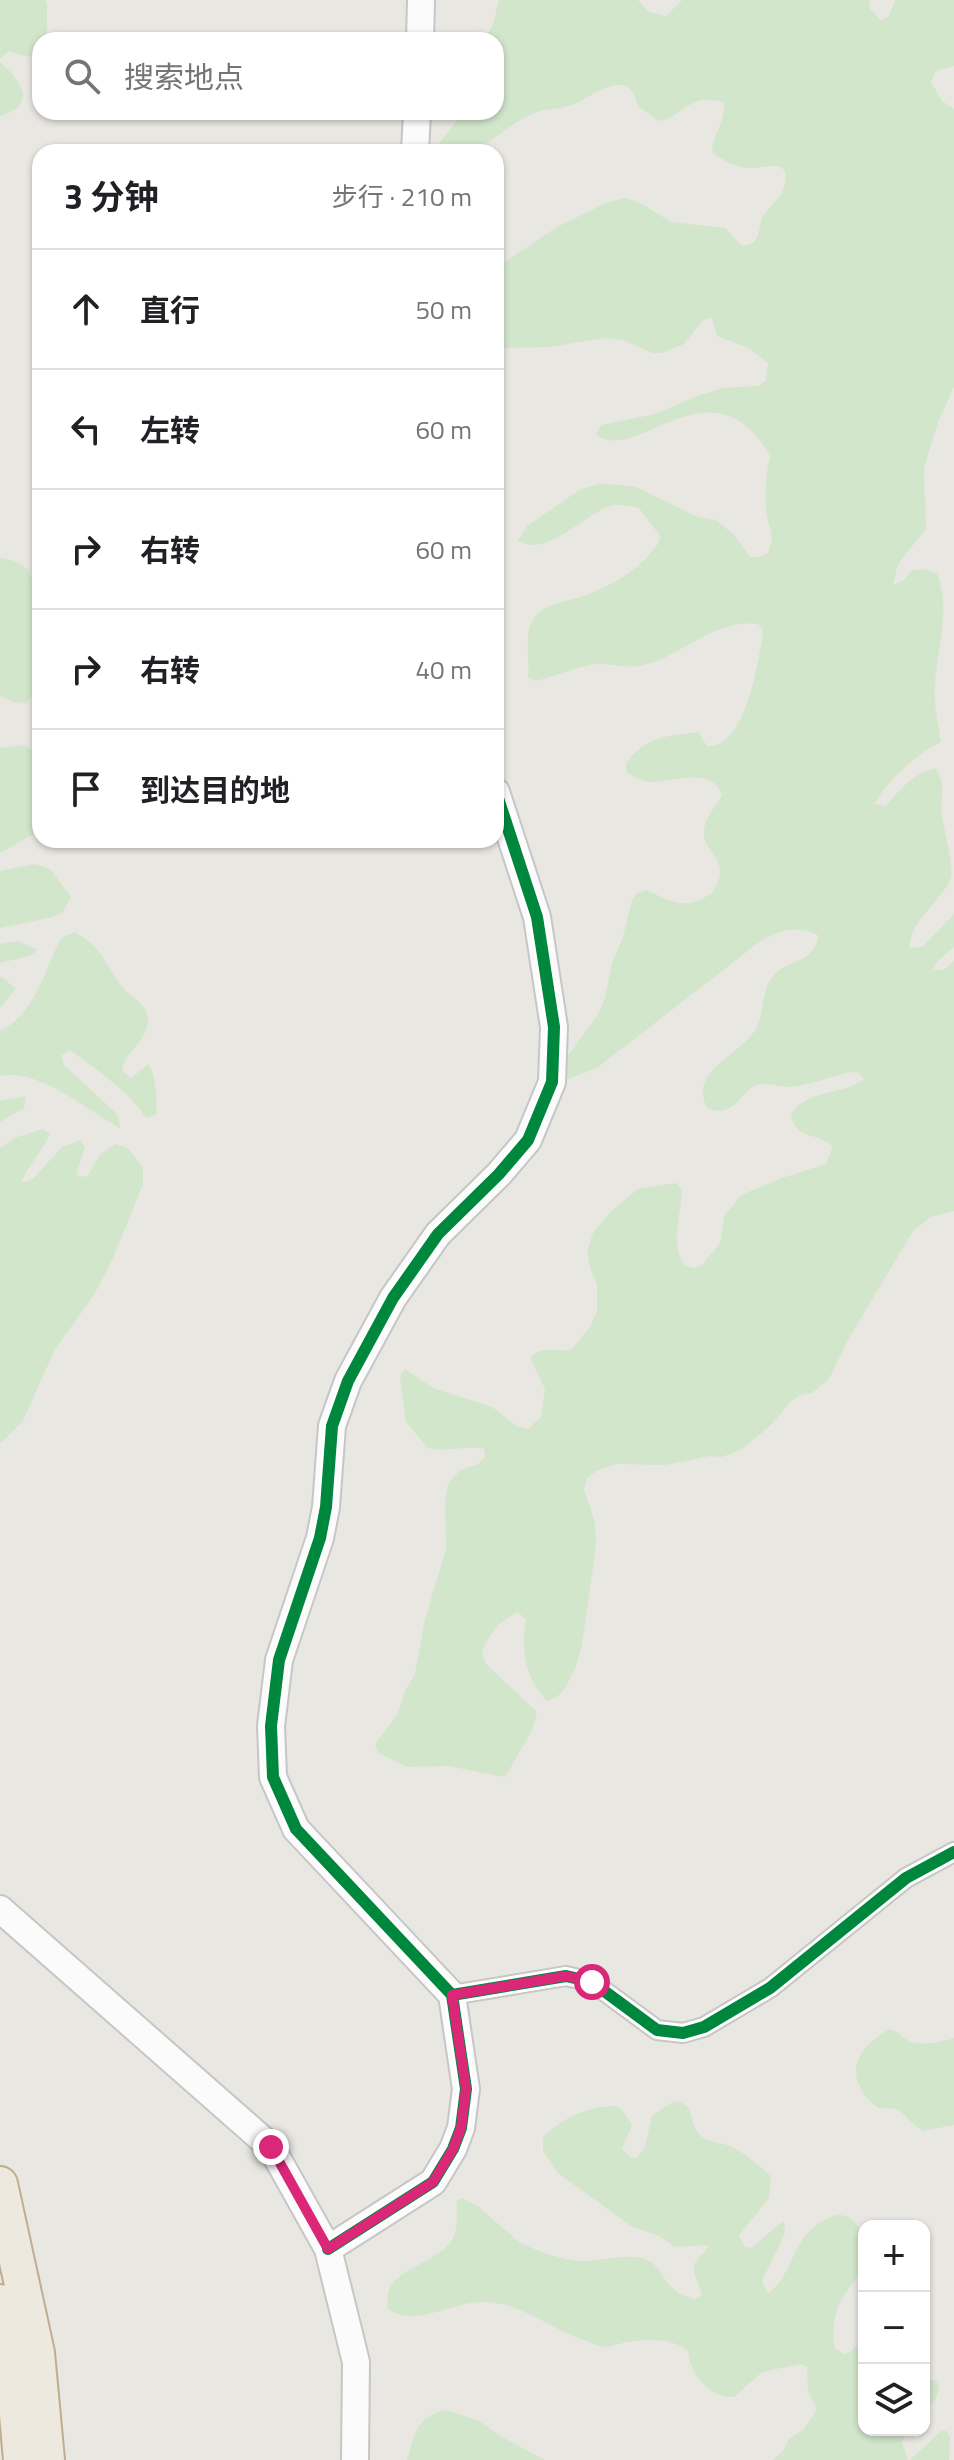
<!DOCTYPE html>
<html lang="zh">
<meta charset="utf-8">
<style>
:root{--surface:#fff;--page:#f2f2f2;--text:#202124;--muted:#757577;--line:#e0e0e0}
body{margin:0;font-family:"Titillium Web","Noto Sans SC",sans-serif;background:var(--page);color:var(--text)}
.controls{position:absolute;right:24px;bottom:24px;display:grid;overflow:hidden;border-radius:16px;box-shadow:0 2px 6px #0004}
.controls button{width:72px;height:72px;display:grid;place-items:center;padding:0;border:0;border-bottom:2px solid var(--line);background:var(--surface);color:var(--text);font:40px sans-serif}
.stop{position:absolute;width:24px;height:24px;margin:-18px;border:6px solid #db2777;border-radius:50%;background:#fff}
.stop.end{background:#db2777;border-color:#fff;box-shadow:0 2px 8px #0008}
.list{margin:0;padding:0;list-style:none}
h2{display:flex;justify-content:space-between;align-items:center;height:104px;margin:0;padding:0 32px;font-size:34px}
h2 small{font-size:26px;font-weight:400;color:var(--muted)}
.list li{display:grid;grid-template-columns:52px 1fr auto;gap:24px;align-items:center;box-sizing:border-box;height:120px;padding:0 32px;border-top:2px solid var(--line)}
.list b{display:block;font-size:30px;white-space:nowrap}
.list em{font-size:26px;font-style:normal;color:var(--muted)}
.icon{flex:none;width:44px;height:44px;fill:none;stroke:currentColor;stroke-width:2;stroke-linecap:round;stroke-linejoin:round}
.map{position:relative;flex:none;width:954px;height:2460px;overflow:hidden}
.search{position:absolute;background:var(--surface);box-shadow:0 2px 6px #0004;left:32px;top:32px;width:472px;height:88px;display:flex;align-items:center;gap:20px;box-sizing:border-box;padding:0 28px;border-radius:24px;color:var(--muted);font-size:30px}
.panel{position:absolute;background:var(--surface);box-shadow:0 2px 6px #0004;left:32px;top:144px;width:472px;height:704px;border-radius:24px}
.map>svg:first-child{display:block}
.green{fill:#d2e6cc}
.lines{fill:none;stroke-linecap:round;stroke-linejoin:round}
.street-casing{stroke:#c6c6c5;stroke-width:22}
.secondary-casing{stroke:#c6c6c6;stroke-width:30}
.highway-casing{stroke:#c0ad90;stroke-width:38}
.street{stroke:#fcfbfb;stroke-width:18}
.secondary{stroke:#fcfbfb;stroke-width:26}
.highway{stroke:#eee9df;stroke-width:34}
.cycleway-casing{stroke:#fff;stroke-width:17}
.cycleway{stroke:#00873e;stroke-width:12}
.route{stroke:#db2777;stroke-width:10}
</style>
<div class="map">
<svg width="954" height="2460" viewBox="0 0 954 2460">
<rect width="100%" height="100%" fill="#e9e7e2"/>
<!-- green -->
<path class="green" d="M0,0H44L47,3V31L44,40H40V49L29,57L9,51L0,59Z
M499,0H638L649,12L666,16L682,0H869L870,9L881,21L889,16L895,0H954V66L936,71L931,82L942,101L954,109V387L938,422L924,468L926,529L898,564L893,585L904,580L913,570L925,569L937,574C953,617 933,655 935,698C935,713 939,728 941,742C918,752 887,782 874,804L886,806C900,789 913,774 935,768C948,785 939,797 942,816C944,830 954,867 951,878C940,904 912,917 909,948L922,947L954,914V947L937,962L932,971L945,969L954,961V1211L931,1217L913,1231L849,1338L829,1379L812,1393L801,1395L791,1401L770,1426L742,1449L722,1457L710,1456L665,1465L617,1464L596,1471L587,1478L584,1489L595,1522L596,1546L582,1645L575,1669L565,1688L557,1697L547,1701C525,1678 521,1651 526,1620L518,1612C498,1621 491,1633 482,1652L486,1664L537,1712L532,1731L505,1777L448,1766L408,1767L378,1753L375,1744L397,1715L406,1689L415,1674L425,1619L446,1549L445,1502L448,1484L460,1470L478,1464L485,1457L484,1449C465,1445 447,1453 428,1448L406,1422L400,1377L405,1369L433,1388L492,1407L518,1427L528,1429L541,1417L545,1389L530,1358C542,1345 555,1352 571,1350L590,1327L597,1311V1284L590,1268L587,1251L593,1233L610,1212L638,1189L676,1183L682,1189C682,1214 668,1245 686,1266L696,1268L703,1264L720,1243L724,1216L741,1195L782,1178L826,1164L833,1147C819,1132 794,1140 791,1114C807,1089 841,1096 864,1079L859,1073L851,1072C830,1076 809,1086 788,1087C777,1087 766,1081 756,1085C738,1093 738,1117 708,1109C685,1071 744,1054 757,1027C765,1010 761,989 774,975C789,958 811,966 819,936C798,924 777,930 758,943L597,1068L568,1079L564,1071V1061L597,1016L605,998L612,963L623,937L632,900L638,893L646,890C673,901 683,912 712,893C735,858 701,855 704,829C706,815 716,807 722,795C711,766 674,782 651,782C642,782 635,777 627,773L626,764C644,736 668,736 698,732L707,746C746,749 759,660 763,631L758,624C713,619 684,655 644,665C625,670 608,661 589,665C571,669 554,677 535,681L528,677C530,660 524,637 532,621C541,603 569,602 586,595C609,586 632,574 648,556C655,548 659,545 660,536L639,508C631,507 623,504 614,505C588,510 548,559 518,541L527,526L581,489L600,484L619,485L636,487L698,517L716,520L735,536L750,557H760L768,553C777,532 767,528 766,508C765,490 766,473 770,456C712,354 634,468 596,434L601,425L655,414L697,396L723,388L759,386L766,380L768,363L748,348L717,336L712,318L703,320L684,344L661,353H653L623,340L606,338L548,347L496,348V268L557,227L608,202L626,198L642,204L671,222L725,228L742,246C761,244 757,233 762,219C766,207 780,201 784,188C793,154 763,170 747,168C734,166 722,160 712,152C712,134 728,119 723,102C687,92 684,118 658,121L638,106C629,65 595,95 574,104C561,110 545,108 532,114C511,123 495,140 475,150C464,156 444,152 432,152L464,112H496V40H484L493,24Z
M0,62C21,81 39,104 0,116Z
M0,558C45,563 27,591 40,620V683L27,703L13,702L0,696Z
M25,745L39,755L40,760V820L32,835L0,853V748Z
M35,864L50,869L71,897L63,912L53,917L0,928V871Z
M75,932C100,946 104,960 119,983C130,998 153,1005 147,1027C142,1044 126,1052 122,1070L131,1078L149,1064C157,1081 156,1096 157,1114L146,1118C126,1088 97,1071 70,1050L61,1056L64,1065L118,1115L120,1128C88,1111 37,1067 0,1076V1031C36,1013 44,971 61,938Z
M18,941L38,950L29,956L0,963V944Z
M2,977L16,989L0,1008V978Z
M26,1096L24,1108L0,1122V1101Z
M43,1129L50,1134C42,1152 28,1165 21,1183L33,1179L62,1147L80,1140L85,1147L76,1175L87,1177L101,1153L116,1144L129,1149L143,1168V1184L113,1258L94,1295L55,1349L23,1421L0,1444V1148L14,1138Z
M890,2029C898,2031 900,2035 907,2040C919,2047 941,2042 954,2038V2125L923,2131C902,2118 906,2106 878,2108C842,2079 853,2049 890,2029Z
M674,2101C697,2103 687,2125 702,2137C712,2144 722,2142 732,2147C739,2150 767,2170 771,2177L769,2198L739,2235L745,2247L751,2248L784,2220L785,2233L762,2281L768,2293C794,2277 790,2234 830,2217C857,2205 872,2247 863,2267C856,2283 842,2294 837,2310C833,2322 833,2335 834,2347L844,2354L850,2352L861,2342L860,2321L864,2312V2430H908L902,2442L908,2460H773L783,2451L789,2439L804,2429L817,2409L808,2392L807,2367L801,2364L762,2372L734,2397C710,2398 690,2374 688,2351C671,2337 644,2339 623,2343C617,2344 610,2347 604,2347C599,2346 592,2343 587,2341C547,2329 516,2296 471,2303C445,2307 413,2326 388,2309C379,2267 438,2267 453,2238C459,2226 456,2213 457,2200L462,2198L479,2207L519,2242C534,2250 569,2263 586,2261C604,2260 623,2254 642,2258C666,2264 660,2292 695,2299L702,2295C700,2285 690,2271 696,2261C701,2253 706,2255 708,2245L675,2247L659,2236L631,2226L558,2173L543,2151V2137C563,2117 587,2107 615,2106L622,2109L632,2125L622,2148L630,2157L637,2158L645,2147L652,2116Z
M930,2379L936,2381L940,2387L935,2400L924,2410V2382Z
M447,2410L479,2421L502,2437L545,2460H407C415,2433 417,2415 447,2410Z
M941,2431H947L950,2437L949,2460H910Z"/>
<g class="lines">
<defs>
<path id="street" d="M452,1995L566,1976L592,1982L657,2030L683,2033L704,2027L770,1988L906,1878L954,1852"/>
<path id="secondary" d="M420,40L421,0
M415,152L417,112
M0,1909L271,2147L328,2249L356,2362L355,2460
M328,2249L433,2182L453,2149L461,2128L466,2089L452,1995L296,1829L273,1777L271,1726L279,1660L320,1538L326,1507L332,1426L348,1381L393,1298L438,1234L499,1174L528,1140L552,1082L554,1027L537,917L496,792"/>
<path id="highway" d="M0,2184L37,2353L47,2460
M0,2302L12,2357L21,2460"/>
</defs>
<!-- street casing -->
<use href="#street" class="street-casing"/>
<!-- secondary casing -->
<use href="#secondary" class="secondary-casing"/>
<!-- highway casing -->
<use href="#highway" class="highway-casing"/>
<!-- street -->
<use href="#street" class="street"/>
<!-- secondary -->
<use href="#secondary" class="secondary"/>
<!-- highway -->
<use href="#highway" class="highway"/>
<defs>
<path id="cycleway" d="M452,1995L566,1976L592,1982L657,2030L683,2033L704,2027L770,1988L906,1878L954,1852
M328,2249L433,2182L453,2149L461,2128L466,2089L452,1995L296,1829L273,1777L271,1726L279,1660L320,1538L326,1507L332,1426L348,1381L393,1298L438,1234L499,1174L528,1140L552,1082L554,1027L537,917L496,792"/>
</defs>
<!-- cycleway casing -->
<use href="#cycleway" class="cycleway-casing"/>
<!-- cycleway -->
<use href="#cycleway" class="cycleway"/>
</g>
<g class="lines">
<!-- route -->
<path class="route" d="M271,2147L328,2249L433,2182L453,2149L461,2128L466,2089L452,1995L566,1976L592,1982"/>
</g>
</svg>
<div class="controls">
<button>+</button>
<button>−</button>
<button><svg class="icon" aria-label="layers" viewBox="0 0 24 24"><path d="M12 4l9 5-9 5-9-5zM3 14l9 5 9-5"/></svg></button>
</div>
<div class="stop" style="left:592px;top:1982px"></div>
<div class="stop end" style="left:271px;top:2147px"></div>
<div class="search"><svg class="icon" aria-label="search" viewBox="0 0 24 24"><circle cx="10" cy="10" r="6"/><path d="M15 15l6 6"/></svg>搜索地点</div>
<section class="panel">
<h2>3 分钟<small>步行 · 210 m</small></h2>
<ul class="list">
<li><svg class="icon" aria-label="ahead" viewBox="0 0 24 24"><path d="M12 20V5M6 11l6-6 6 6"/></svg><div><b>直行</b></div><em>50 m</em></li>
<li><svg class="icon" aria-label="left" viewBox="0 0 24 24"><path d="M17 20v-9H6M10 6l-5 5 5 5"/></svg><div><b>左转</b></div><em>60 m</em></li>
<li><svg class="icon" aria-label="right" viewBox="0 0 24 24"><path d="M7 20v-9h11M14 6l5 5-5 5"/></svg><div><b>右转</b></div><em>60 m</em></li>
<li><svg class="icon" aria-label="right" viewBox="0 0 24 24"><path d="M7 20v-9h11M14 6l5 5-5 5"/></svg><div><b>右转</b></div><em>40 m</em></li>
<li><svg class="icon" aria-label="arrive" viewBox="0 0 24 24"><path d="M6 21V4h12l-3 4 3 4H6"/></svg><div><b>到达目的地</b></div></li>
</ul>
</section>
</div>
